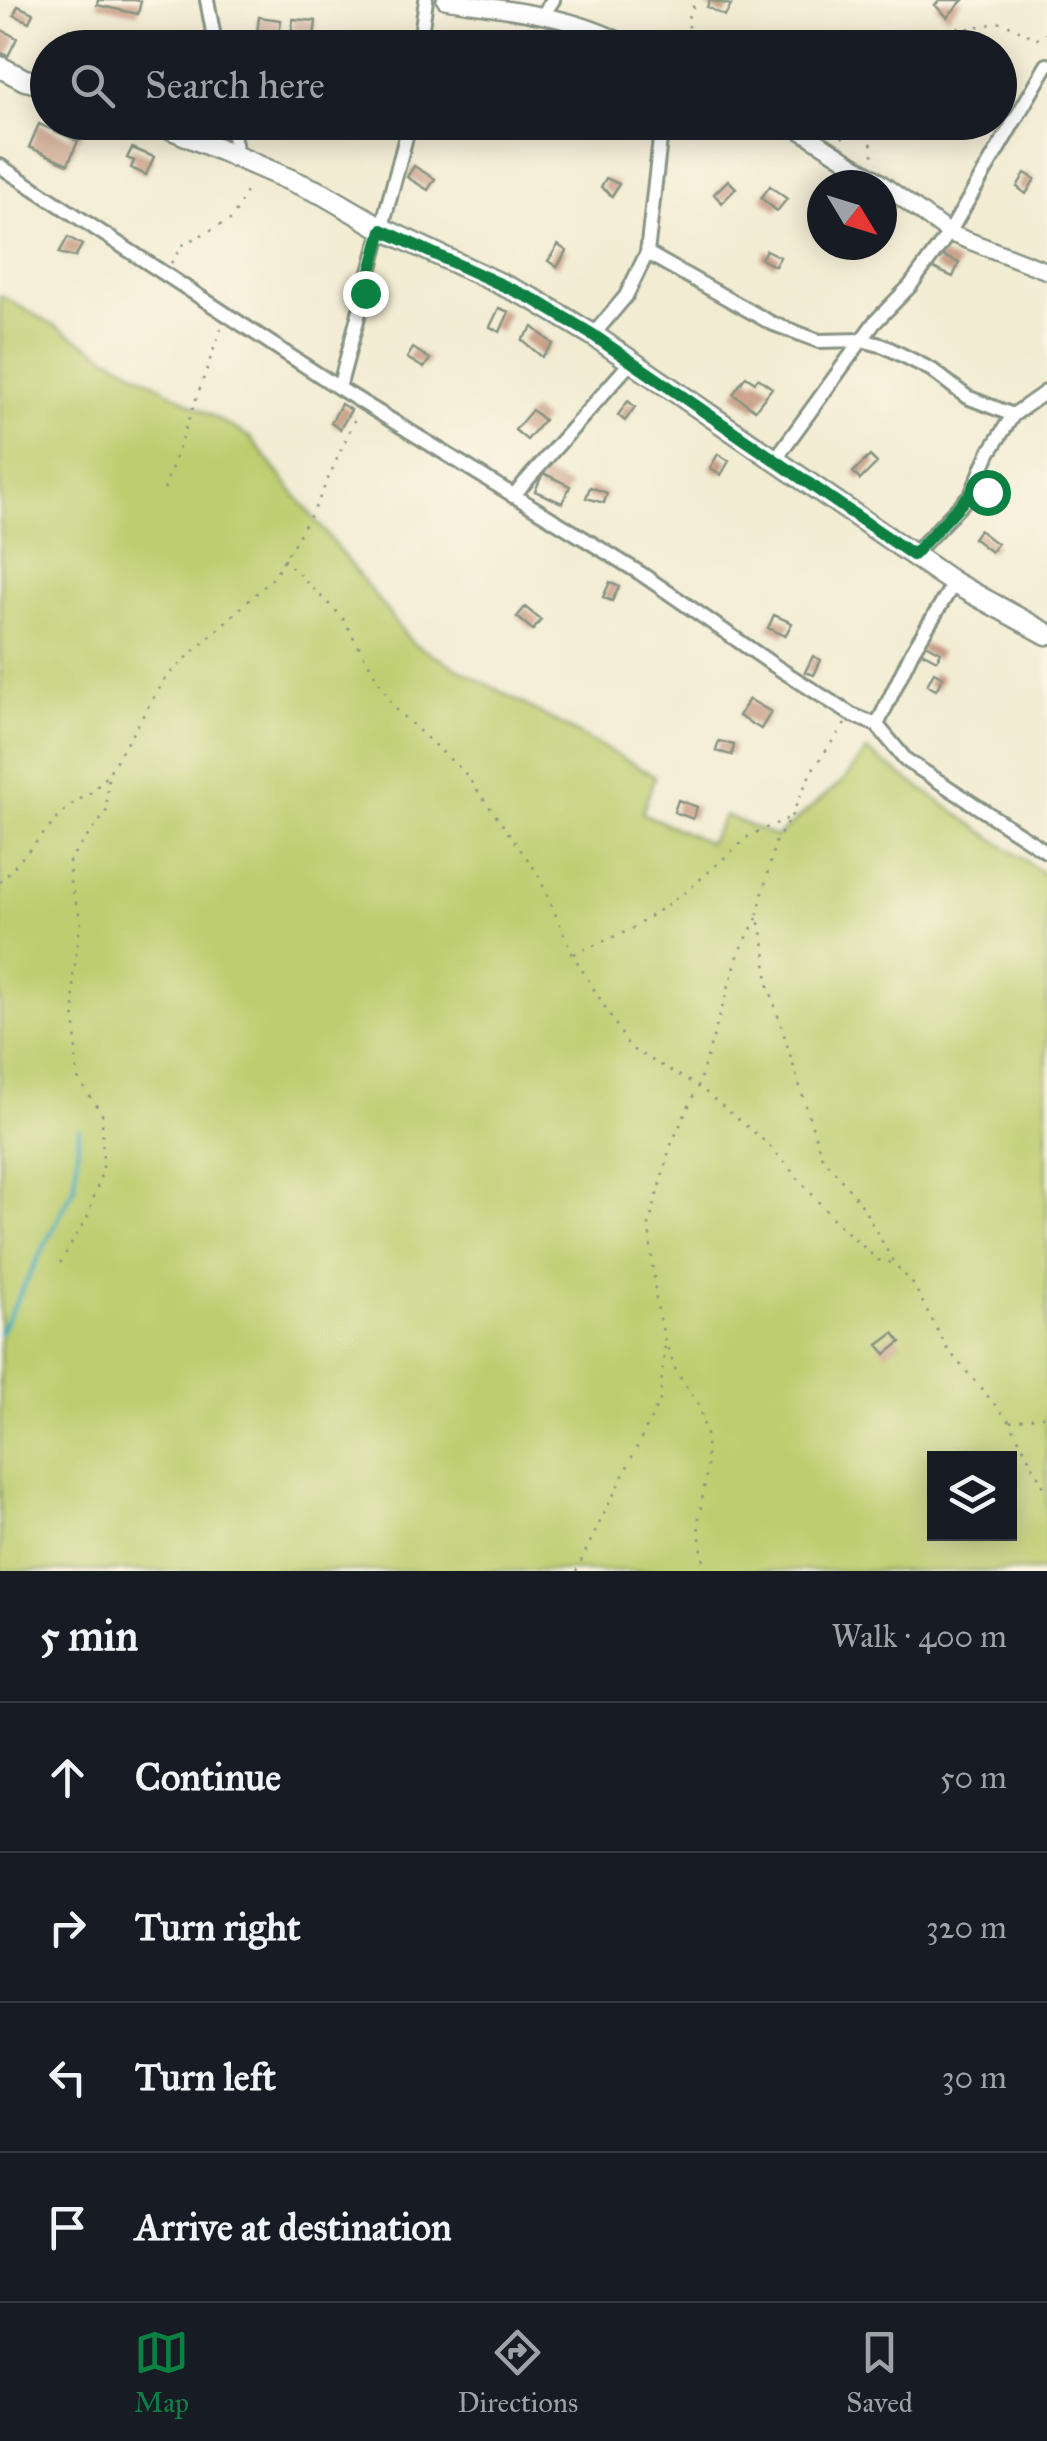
<!DOCTYPE html>
<meta charset="utf-8">
<style>
:root{--surface:#171b24;--page:#242831;--text:#f1f3f6;--muted:#9ea1a6;--line:#363941;--accent:#0b8043}
body{margin:0;font-family:"IM FELL Great Primer",serif;background:var(--page);color:var(--text)}
.controls{position:absolute;right:30px;bottom:30px;display:grid;overflow:hidden;border-radius:0px;box-shadow:0 5px 25px #0003}
.controls button{width:90px;height:90px;display:grid;place-items:center;padding:0;border:0;border-bottom:2px solid var(--line);background:var(--surface);color:var(--text);font:50px sans-serif}
.compass{position:absolute;left:807px;top:170px;width:90px;height:90px;border-radius:50%;background:var(--surface);box-shadow:0 5px 25px #0003;rotate:128deg}
.stop{position:absolute;width:30px;height:30px;margin:-22px;border:8px solid #0b8043;border-radius:50%;background:#fff}
.stop.end{background:#0b8043;border-color:#fff;box-shadow:0 2px 10px #0008}
.list{margin:0;padding:0;list-style:none}
h2{display:flex;justify-content:space-between;align-items:center;height:130px;margin:0;padding:0 40px;font-size:42px}
h2 small{font-size:32px;font-weight:400;color:var(--muted)}
.list li{display:grid;grid-template-columns:65px 1fr auto;gap:30px;align-items:center;box-sizing:border-box;height:150px;padding:0 40px;border-top:2px solid var(--line)}
.list b{display:block;font-size:38px;white-space:nowrap}
.list em{font-size:32px;font-style:normal;color:var(--muted)}
.icon{flex:none;width:55px;height:55px;fill:none;stroke:currentColor;stroke-width:2;stroke-linecap:round;stroke-linejoin:round}
.map{position:relative;flex:none;width:1047px;height:1571px;overflow:hidden}
.search{position:absolute;background:var(--surface);box-shadow:0 5px 25px #0003;left:30px;right:30px;top:30px;height:110px;display:flex;align-items:center;gap:25px;box-sizing:border-box;padding:0 35px;border-radius:55px;color:var(--muted);font-size:38px}
.sheet{height:730px;background:var(--surface)}
nav{display:flex;justify-content:space-around;align-items:center;box-sizing:border-box;height:140px;border-top:2px solid var(--line);background:var(--surface);font-size:28px;color:var(--muted)}
nav a{display:grid;justify-items:center;gap:5px}
nav .on{color:var(--accent)}
.map>svg:first-child{display:block}
.green{fill:#becd70;stroke:#6e8552;stroke-width:2.5;fill-rule:evenodd}
.lines{fill:none;stroke-linecap:round;stroke-linejoin:round}
.stream{stroke:#3facbd;stroke-width:4}
.building{fill:#c79c84}
.minor-casing{stroke:#889484;stroke-width:18}
.tertiary-casing{stroke:#889484;stroke-width:20}
.primary-casing{stroke:#889484;stroke-width:25}
.path{stroke:#889484;stroke-width:2.5;stroke-dasharray:2.5 8;stroke-linecap:butt}
.minor{stroke:#fff;stroke-width:12}
.tertiary{stroke:#fff;stroke-width:15}
.primary{stroke:#fff;stroke-width:20}
.route{stroke:#0b8043;stroke-width:12}
</style>
<div class="map">
<svg width="1047" height="1571" viewBox="0 0 1047 1571">
<rect width="100%" height="100%" fill="#fcf5e5"/>
<filter id="ink" filterUnits="userSpaceOnUse"><feTurbulence type="fractalNoise" baseFrequency=".01" numOctaves="2"/><feDisplacementMap in="SourceGraphic" scale="20" xChannelSelector="R" yChannelSelector="G"/><feConvolveMatrix kernelMatrix="1 2 1 2 8 2 1 2 1" color-interpolation-filters="sRGB"/></filter>
<filter id="wash" filterUnits="userSpaceOnUse"><feTurbulence type="fractalNoise" baseFrequency=".0048" numOctaves="4" result="noise"/><feDisplacementMap in="SourceGraphic" scale="40" xChannelSelector="R" yChannelSelector="G"/><feGaussianBlur stdDeviation="2.25" result="paint"/><feColorMatrix in="noise" values="0 0 0 0 0 0 0 0 0 0 0 0 0 0 0 0 0 1.4 0 .05"/><feComposite in="paint" operator="in"/></filter>
<g filter="url(#wash)">
<rect width="100%" height="100%" fill="#f2ecd3"/>
<!-- green -->
<path class="green" d="M0,295L251,438L412,643L655,776L642,813L709,843L725,815L776,837L844,780L867,751L1047,876V1571H0ZM934,1458H1010V1534H934Z"/>
<g class="lines">
<!-- stream -->
<path class="stream" d="M0,1333L75,1186L79,1129"/>
</g>
<g id="blocks">
<!-- building -->
<path class="building" d="M98,0H134L141,1L138,14L97,5Z
M710,0L731,5L725,16L707,7Z
M940,0H963L947,17L935,5Z
M18,6L33,13L29,22L14,15Z
M259,17L281,20L279,35L257,33Z
M293,19L316,21L314,38L291,36Z
M0,29L17,38L8,56L0,52Z
M431,32L453,37L450,48H428Z
M76,122L87,124L80,140L70,135Z
M730,123L744,132L738,140L725,131Z
M39,124L78,141L68,164L29,147Z
M132,148L154,157L146,175L131,168L134,161L127,158Z
M414,166L435,179L428,190L407,177Z
M1025,173L1035,179L1026,194L1017,187Z
M606,178L619,184L612,196L601,187Z
M728,180L736,188L722,203L714,194Z
M770,186L787,199L777,211L761,198Z
M68,237L82,245L75,257L59,253Z
M558,245L567,251L557,267L548,261Z
M766,250L780,257L775,266L761,259Z
M939,254L959,263L953,277L933,268Z
M499,308L509,312L500,332L490,327Z
M533,327L553,344L542,357L522,340Z
M413,348L430,359L424,368L407,358Z
M746,376L755,382L758,378L772,388L755,410L733,394Z
M628,401L635,407L625,421L618,415Z
M341,404L351,410L340,429L331,423Z
M532,410L544,420L527,440L515,430Z
M718,454L729,461L721,475L710,468Z
M870,456L877,463L860,480L853,472Z
M543,473L570,486L562,503L535,491Z
M590,487L607,493L604,503L586,498Z
M979,530L997,544L991,552L973,538Z
M610,582L619,587L612,601L603,597Z
M525,607L541,620L533,630L517,617Z
M774,615L792,623L785,636L768,628Z
M924,643L941,652L937,660L920,651Z
M813,656L821,660L814,675L805,672Z
M934,672L943,677L936,690L927,685Z
M749,699L771,712L761,729L739,716Z
M719,741L734,745L732,755L716,751Z
M678,800L697,807L693,819L674,812Z
M894,1333L901,1342L886,1354L878,1345Z"/>
</g>
</g>
<g filter="url(#ink)">
<use href="#blocks" fill-opacity="0" stroke="#889484" stroke-width="2.5"/>
<g class="lines">
<defs>
<path id="minor" d="M207,0L216,48
M542,16L553,0
M419,48L426,0
M231,122L237,156
M0,166L339,388L640,573L775,666L852,715L877,725L906,760L1047,852
M647,253L771,323L819,341L862,340L884,346L932,370L967,397L1013,415L1047,391
M593,335L626,296L647,253L662,122
M339,388L410,122
M774,461L874,323L910,286L949,233L1047,65
M972,493L989,453L1013,415
M513,496L631,362
M913,555L972,493L987,492
M877,725L912,652L954,583"/>
<path id="tertiary" d="M445,0C507,10 578,15 632,48
M787,122L873,177L949,233L1047,271"/>
<path id="primary" d="M0,67L25,80L48,85
M156,122L323,194L383,229L535,300L593,335L954,583L1047,634"/>
</defs>
<!-- minor casing -->
<use href="#minor" class="minor-casing"/>
<!-- tertiary casing -->
<use href="#tertiary" class="tertiary-casing"/>
<!-- primary casing -->
<use href="#primary" class="primary-casing"/>
<!-- path -->
<path class="path" d="M689,48L691,33L687,20L696,0
M922,48L951,27L964,29L1003,22L1037,39L1047,33
M868,122L874,161
M842,138L859,122
M171,263L184,244L232,219L247,190
M164,489L222,326
M283,559L342,617L394,708L464,772L537,872L573,955L630,1048L698,1086L768,1144L837,1223L878,1260L894,1263
M845,724L812,770L791,817L775,843L757,917L764,939L768,983L821,1155L861,1204L894,1263L913,1284L948,1350L1010,1422L1047,1493
M0,882L68,807L93,791L108,774L166,677L274,577L316,506L356,416
M574,954L630,930L687,891L750,835L789,818
M60,1263L88,1216L103,1168L102,1114L77,1077L73,978L81,920L70,882L69,860L106,813L108,776
M1010,1422L1047,1415
M576,1571L660,1400L665,1343
M705,1571L698,1524L707,1470L706,1435L699,1405L677,1373L665,1341L656,1301L649,1225L670,1147L698,1086L739,953L757,918"/>
<!-- minor -->
<use href="#minor" class="minor"/>
<!-- tertiary -->
<use href="#tertiary" class="tertiary"/>
<!-- primary -->
<use href="#primary" class="primary"/>
</g>
</g>
<g class="lines" filter="url(#ink)">
<!-- route -->
<path class="route" d="M365,293L382,230L535,300L593,335L913,555L972,492H987"/>
</g>
</svg>
<div class="controls">
<button><svg class="icon" aria-label="layers" viewBox="0 0 24 24"><path d="M12 4l9 5-9 5-9-5zM3 14l9 5 9-5"/></svg></button>
</div>
<svg class="compass" viewBox="-18 -18 36 36"><path d="M0-13l5 13h-10z" fill="#e53935"/><path d="M0 13l5-13h-10z" fill="#9ea1a6"/></svg>
<div class="stop" style="left:987px;top:492px"></div>
<div class="stop end" style="left:365px;top:293px"></div>
<div class="search"><svg class="icon" aria-label="search" viewBox="0 0 24 24"><circle cx="10" cy="10" r="6"/><path d="M15 15l6 6"/></svg>Search here</div>
</div>
<section class="sheet">
<h2>5 min<small>Walk · 400 m</small></h2>
<ul class="list">
<li><svg class="icon" aria-label="ahead" viewBox="0 0 24 24"><path d="M12 20V5M6 11l6-6 6 6"/></svg><div><b>Continue</b></div><em>50 m</em></li>
<li><svg class="icon" aria-label="right" viewBox="0 0 24 24"><path d="M7 20v-9h11M14 6l5 5-5 5"/></svg><div><b>Turn right</b></div><em>320 m</em></li>
<li><svg class="icon" aria-label="left" viewBox="0 0 24 24"><path d="M17 20v-9H6M10 6l-5 5 5 5"/></svg><div><b>Turn left</b></div><em>30 m</em></li>
<li><svg class="icon" aria-label="arrive" viewBox="0 0 24 24"><path d="M6 21V4h12l-3 4 3 4H6"/></svg><div><b>Arrive at destination</b></div></li>
</ul>
</section>
<nav>
<a class="on"><svg class="icon" aria-label="map" viewBox="0 0 24 24"><path d="M3 6l6-2 6 2 6-2v14l-6 2-6-2-6 2zM9 4v14M15 6v14"/></svg>Map</a>
<a><svg class="icon" aria-label="directions" viewBox="0 0 24 24"><path d="M12 3l9 9-9 9-9-9zM9 14v-3h6M13 9l2 2-2 2"/></svg>Directions</a>
<a><svg class="icon" aria-label="saved" viewBox="0 0 24 24"><path d="M7 4h10v16l-5-4-5 4z"/></svg>Saved</a>
</nav>
